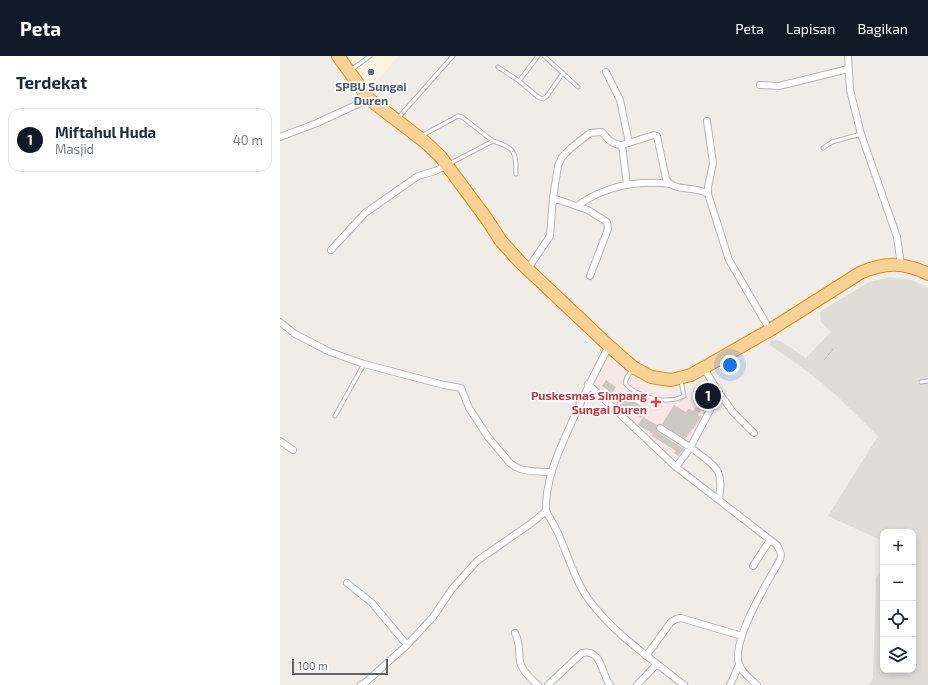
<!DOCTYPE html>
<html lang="id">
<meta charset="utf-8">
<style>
:root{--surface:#fff;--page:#f6f6f7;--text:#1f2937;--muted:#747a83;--line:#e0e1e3;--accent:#111827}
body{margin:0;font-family:"Exo 2",sans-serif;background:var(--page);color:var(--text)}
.controls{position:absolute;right:12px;bottom:12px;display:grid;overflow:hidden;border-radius:8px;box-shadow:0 2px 6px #0003}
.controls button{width:36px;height:36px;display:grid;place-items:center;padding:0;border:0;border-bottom:1px solid var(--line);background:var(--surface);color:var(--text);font:20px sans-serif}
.scale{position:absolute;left:12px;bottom:10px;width:96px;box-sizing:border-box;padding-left:4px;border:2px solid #5f6367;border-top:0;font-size:11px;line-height:14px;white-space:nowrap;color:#5f6367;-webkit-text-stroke:3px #fff;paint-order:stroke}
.you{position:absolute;left:450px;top:309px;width:14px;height:14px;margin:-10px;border:3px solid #fff;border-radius:50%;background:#1a73e8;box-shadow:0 0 0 6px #1a73e833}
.badge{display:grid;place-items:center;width:26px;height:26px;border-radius:50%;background:var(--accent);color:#fff;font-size:13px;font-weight:700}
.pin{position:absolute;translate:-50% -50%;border:2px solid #fff;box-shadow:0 1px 4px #0006}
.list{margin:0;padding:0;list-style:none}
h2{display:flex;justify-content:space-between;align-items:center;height:52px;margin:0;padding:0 16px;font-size:17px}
h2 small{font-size:13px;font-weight:400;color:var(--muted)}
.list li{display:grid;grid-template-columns:26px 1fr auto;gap:12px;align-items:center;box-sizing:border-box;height:64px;margin:0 8px 8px;padding:0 8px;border:1px solid var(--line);border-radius:12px}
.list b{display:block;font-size:15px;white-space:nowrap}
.list p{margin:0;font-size:13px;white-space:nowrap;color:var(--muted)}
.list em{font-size:13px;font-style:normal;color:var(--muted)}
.icon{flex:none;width:22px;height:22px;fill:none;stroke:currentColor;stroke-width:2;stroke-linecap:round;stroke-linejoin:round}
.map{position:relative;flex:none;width:648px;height:629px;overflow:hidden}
header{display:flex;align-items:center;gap:24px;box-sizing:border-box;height:56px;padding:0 20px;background:var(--accent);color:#fff}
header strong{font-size:19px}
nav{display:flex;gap:22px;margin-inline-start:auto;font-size:14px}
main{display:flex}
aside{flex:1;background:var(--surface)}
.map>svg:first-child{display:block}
.commercial{fill:#fcf2e0}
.education{fill:#e0dcd6}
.medical{fill:#fbe6e7}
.building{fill:#ccc8c4}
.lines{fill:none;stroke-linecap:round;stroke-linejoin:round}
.lane-casing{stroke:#b3b5b9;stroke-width:5}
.street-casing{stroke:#b3b5b9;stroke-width:8}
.highway-casing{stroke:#ea870e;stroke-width:14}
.path{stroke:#a1c9a6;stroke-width:1;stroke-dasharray:4 2;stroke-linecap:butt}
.lane{stroke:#fff;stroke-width:3}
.street{stroke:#fff;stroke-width:6}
.highway{stroke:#f7d297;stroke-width:12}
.service-dot{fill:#5c6f8a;stroke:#fff;stroke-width:1.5}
.health-dot{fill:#e0444e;stroke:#fff;stroke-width:1.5}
.labels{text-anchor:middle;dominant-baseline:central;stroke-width:3.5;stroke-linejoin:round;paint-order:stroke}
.service-label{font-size:12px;font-weight:bold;fill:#4e5e75;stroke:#fff}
.health-label{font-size:12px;font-weight:bold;fill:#be3a42;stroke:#fff;text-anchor:end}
</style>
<header>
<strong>Peta</strong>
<nav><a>Peta</a><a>Lapisan</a><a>Bagikan</a></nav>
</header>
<main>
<aside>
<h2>Terdekat<small></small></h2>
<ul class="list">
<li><span class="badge">1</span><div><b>Miftahul Huda</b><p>Masjid</p></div><em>40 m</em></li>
</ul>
</aside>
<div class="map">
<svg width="648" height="629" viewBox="0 0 648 629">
<rect width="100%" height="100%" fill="#f0ede8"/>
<!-- commercial -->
<path class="commercial" d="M64,0H119L90,32Z"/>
<!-- education -->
<path class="education" d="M609,221L631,224L648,232V629H589L593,622L596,522L603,510V614H633V476H603V485L548,460L598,380L556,339L532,319L490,289L491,284H496L502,286L526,302L551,276L541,266L540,257L543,254L589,226Z"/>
<!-- medical -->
<path class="medical" d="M326,300L348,320L378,338L411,336L427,354L409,393L397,408L317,332L314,327V321Z"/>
<!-- building -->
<path class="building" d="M326,324L336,331L332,337L322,330Z
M425,332L433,335L434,337L429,346L421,342Z
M341,338L367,353L361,362L335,348Z
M394,349L406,356L409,352L413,355L416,351L421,354L418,359L421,361V362L405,383L382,368Z
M363,361L377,369L376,372L378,376L404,393L398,400L394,397L396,395L372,380L373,378L358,369Z"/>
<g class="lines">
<defs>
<path id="lane" d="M264,0L298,31
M218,11L239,25L258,41L263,43L267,40L283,17
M71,14L90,0
M239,25L258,0
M118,62L173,0
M143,79L178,60L182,61L213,85L169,108
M213,85C235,92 236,95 236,118
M543,92L552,86L581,78
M352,314C349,318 344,324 346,328C348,332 353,334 356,336C372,343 388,348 404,340L401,325
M641,326L648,325
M55,360L84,308"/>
<path id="street" d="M568,0L570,34L581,78L617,181L621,209
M326,16L340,44L349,87
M480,29L499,30L568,13
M427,65L433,107L428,131V138
M0,81L37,67L89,43
M342,89L347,129
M273,142L308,154L327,166L328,173L310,220
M297,150C325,130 357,124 391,128
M51,194L85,157L138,120L155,115L167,109
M247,214L270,180L273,142L278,110L282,101L291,92L310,77L322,76C328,83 332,89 342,89L374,79L377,80L386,123C394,137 416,129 428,138L449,204L490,274
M0,266L15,278L50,296L84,308L164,329L181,332L189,352L208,381L230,407C241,417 257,415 272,416
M424,312L439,337L453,356L474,377
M308,328L396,411L497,489C500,495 502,498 500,504C488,525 451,585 459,608C461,616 471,623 477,629
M380,372C393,380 433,404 438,416C442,425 440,435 439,444
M0,385L13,394
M396,411L410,392L439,337
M266,455C270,462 274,469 278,477C286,495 292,515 302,533C323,570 371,603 404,629
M473,510L490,484
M67,527L92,547L127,589
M235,577C241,590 238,594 240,606C242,615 251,623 258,629
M366,600L391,566L396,563L401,562L462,580
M81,629L86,626L127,589L153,561L172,533L197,505L253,466L266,455C265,425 278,397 290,370C302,343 315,316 329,290
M268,629L302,597C322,592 322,620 330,629
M357,629L377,608
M450,629L459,609"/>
<path id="highway" d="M58,0L89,43L145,86L160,100L206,162L221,185L240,206L329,290L353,311L371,321L391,324L411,319L490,274L580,217C605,206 624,206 648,218"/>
</defs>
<!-- lane casing -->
<use href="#lane" class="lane-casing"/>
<!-- street casing -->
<use href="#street" class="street-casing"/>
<!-- highway casing -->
<use href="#highway" class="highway-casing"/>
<!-- path -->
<path class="path" d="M544,304L553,293"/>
<!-- lane -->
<use href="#lane" class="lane"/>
<!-- street -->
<use href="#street" class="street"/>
<!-- highway -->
<use href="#highway" class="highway"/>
</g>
<!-- markers -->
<circle class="service-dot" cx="91" cy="16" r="4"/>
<path class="health-dot" d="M374 340h4v4h4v4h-4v4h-4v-4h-4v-4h4z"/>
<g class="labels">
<!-- service labels -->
<g class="service-label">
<text x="91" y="30">SPBU Sungai<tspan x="91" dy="14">Duren</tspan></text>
</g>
<!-- health labels -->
<g class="health-label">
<text x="367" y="339">Puskesmas Simpang<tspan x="367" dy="14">Sungai Duren</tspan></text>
</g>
</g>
</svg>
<div class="controls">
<button>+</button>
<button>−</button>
<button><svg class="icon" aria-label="locate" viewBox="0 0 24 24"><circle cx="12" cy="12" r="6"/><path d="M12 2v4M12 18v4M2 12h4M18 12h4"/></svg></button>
<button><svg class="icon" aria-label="layers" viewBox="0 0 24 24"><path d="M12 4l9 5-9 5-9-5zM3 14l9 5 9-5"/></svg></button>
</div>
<div class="scale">100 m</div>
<div class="you"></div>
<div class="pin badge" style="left:428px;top:340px">1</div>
</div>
</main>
